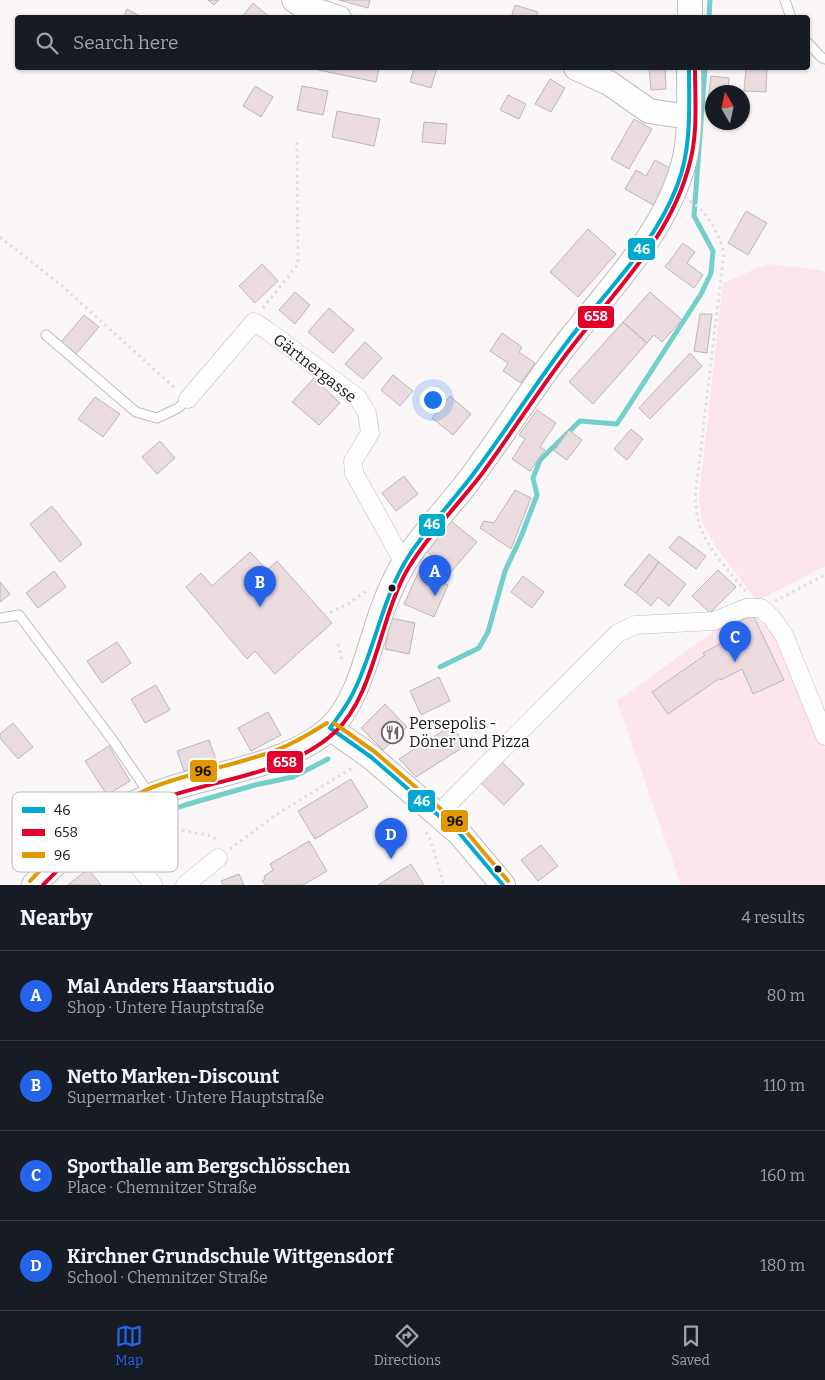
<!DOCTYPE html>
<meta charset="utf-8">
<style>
:root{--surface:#171b24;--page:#20242c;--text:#f1f3f6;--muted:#9ea1a6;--line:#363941;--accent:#2563eb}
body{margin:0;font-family:Bitter,serif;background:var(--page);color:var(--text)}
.compass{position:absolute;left:705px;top:85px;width:45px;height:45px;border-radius:50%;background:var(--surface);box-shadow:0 1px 4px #0004;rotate:351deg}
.you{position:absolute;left:432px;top:399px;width:18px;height:18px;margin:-12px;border:4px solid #fff;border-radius:50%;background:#1a73e8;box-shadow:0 0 0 8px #1a73e833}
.badge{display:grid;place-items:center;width:32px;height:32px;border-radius:50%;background:var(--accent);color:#fff;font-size:16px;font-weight:700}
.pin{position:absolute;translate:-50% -41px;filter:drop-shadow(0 1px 2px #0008)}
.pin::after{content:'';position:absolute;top:26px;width:18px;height:15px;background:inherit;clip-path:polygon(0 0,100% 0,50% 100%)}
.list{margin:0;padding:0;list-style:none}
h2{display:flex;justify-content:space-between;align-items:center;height:65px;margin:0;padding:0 20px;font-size:21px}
h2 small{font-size:16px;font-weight:400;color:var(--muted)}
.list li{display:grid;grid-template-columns:32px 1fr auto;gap:15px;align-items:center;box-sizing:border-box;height:90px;padding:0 20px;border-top:1px solid var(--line)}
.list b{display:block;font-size:19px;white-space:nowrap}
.list p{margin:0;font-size:16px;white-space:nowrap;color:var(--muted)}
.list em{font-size:16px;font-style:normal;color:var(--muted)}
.icon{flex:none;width:28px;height:28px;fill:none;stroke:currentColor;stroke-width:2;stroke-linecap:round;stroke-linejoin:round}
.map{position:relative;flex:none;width:825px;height:885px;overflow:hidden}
.search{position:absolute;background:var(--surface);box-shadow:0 1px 4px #0004;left:15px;right:15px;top:15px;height:55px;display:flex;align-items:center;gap:12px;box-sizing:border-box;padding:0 18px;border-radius:5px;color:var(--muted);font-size:19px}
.sheet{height:425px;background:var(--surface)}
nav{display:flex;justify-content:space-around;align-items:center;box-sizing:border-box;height:70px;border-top:1px solid var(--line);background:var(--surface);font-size:14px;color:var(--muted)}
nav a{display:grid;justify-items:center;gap:2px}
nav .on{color:var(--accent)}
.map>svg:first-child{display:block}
.green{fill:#fce5eb}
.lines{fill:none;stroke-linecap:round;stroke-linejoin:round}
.stream{stroke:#73cfca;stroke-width:5}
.building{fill:#eadbdf;stroke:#bab8b8}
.lane-casing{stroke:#bebcbd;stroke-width:11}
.street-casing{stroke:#bebcbd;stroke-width:19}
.secondary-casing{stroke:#bebcbd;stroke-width:26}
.path{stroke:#dfdede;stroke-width:3;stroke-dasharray:2.5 4;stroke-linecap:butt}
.lane{stroke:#fefefe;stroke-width:9}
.street{stroke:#fefefe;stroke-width:18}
.secondary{stroke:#fefefe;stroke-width:24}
.bus-1-casing{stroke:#fff;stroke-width:8}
.bus-2-casing{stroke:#fff;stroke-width:8}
.bus-3-casing{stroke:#fff;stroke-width:8}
.bus-1{stroke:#00a9ce;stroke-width:4}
.bus-2{stroke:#e4002b;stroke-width:4}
.bus-3{stroke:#e19802;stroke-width:4}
.bus-dot{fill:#1a1818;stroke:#fff;stroke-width:2}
.labels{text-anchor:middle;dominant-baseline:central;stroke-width:4;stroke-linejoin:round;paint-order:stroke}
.street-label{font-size:16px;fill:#1a1818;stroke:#fff}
.poi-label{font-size:16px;fill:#1a1818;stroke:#fff;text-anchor:start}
.key{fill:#fff;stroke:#bababa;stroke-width:1}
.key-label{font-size:14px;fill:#1a1818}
.line-badge{stroke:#fff;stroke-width:2}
.badge-label{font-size:14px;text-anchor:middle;font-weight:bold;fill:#fff}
.pale-badge-label{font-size:14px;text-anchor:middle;font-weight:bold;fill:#111}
</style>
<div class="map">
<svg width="825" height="885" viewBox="0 0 825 885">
<rect width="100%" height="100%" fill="#fbf7f8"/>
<!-- green -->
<path class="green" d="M767,264L821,270L825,272V566L757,601L715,546L702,522L699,497L723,283Z
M761,615L775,630L808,704L825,750V885H681L617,701L735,616Z"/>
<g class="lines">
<!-- stream -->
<path class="stream" d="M709,18L710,0
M440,667L479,648L488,632L505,571L521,537L537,495L533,478L540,460L580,421L617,424L701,294L711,273L713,251L694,216L705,68
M126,833L150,818L185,805L255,785L293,777L328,759"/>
</g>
<!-- building -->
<path class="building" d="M208,0H219L214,5Z
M339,0H370L368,8Z
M253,3L271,18H241Z
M515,5L538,12L536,18H511Z
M127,9L143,18H123Z
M309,68H379L376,82Z
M414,68H437L431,88L410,82Z
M649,68H665L666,89L651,90Z
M746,68H767L766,92L744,91Z
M711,76L729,78L728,92H712V100L708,99Z
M550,79L565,88L551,112L535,104Z
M255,86L273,97L261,117L243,106Z
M302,86L328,91L323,115L297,110Z
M508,95L526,104L519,119L500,110Z
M337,111L380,119L374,146L332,137Z
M634,119L652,129L629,169L611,159Z
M424,122L447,124L445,144L422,142Z
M655,160L675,171L655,206L625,189L636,170L646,176Z
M746,211L767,223L748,255L728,243Z
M588,229L616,254L578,297L550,272Z
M683,243L695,252L687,263L703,275L694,288L665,267Z
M262,264L278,281L255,303L239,286Z
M295,292L310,305L295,324L279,310Z
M650,292L682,320L662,342L654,335L647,343L623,322Z
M329,308L354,330L333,353L308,332Z
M700,314H712L707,353L694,351Z
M84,315L99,327L76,354L61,342Z
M623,322L647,343L593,404L569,382Z
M502,333L522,347L519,352L535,363L521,383L503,371L508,363L490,351Z
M365,342L382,358L363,379L345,364Z
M690,353L702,366L650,419L639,408Z
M393,375L413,391L400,406L381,390Z
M314,378L340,403L319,425L292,402Z
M450,396L471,414L453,435L432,418Z
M95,397L120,414L103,437L78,419Z
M537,410L556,423L540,447L545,450L530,471L512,459L525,439L519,435Z
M631,429L643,439L627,460L614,449Z
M569,430L582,440L567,460L554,451Z
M160,441L175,458L157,474L142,457Z
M404,476L418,494L396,511L382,493Z
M515,490L531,498L511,549L480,528L484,521L494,523Z
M52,506L82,544L60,562L30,524Z
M451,521L477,542L451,572L426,551Z
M679,536L706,556L696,569L669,548Z
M250,552L267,570L277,561L332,623L275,674L255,651L247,659L186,587L201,573L212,586Z
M649,554L659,562L636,593L624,585Z
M659,562L686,584L669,606L658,597L651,606L636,593Z
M718,570L736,587L710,613L692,596Z
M54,571L66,587L38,608L26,593Z
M419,571L448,585L434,617L404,604Z
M523,576L544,592L532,608L511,592Z
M0,582L10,594L0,602Z
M753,615L784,680L753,694L742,669L721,680L720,678L668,714L652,692L705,655L703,653L727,640L722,629Z
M391,618L415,623L409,654L385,649Z
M117,642L131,663L102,683L87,661Z
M439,677L450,701L421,715L410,691Z
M156,685L170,710L145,723L131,699Z
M385,704L407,727L383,750L361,728Z
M268,712L281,735L251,751L238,728Z
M13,723L33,747L18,759L0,738V734Z
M452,725L465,746L416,777L399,759Z
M209,740L216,760L184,771L177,751Z
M109,746L130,781L107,795L85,761Z
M501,761L524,784L504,805L480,782Z
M351,779L368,807L315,839L298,811Z
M309,841L327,871L303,885H265L262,881L265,879L264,876L273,870L270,864Z
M541,845L558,866L538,881L521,860Z
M411,864L424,885H378Z
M88,869L101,885H68Z
M239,874L244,885H223L221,881Z"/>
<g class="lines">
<defs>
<path id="lane" d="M785,0L791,18
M808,43L821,57L825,59
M46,335L136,412L157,418L178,408L188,399
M0,618L19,615L114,742L150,795"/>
<path id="street" d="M188,399L254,322L268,331L358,398L367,413L370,433L353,461L354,473L404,563
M437,815L618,633L635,625L714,621L746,608H761L772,618L784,635L825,736
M104,820L153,885
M185,885L218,858"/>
<path id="secondary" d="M294,0L305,7L339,18
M690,18V0
M576,68L609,83L649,111L689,117
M330,728L371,757L460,834L503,885
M34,885C69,849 105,813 153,795C207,773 285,768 329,729C356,704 365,662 376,629C383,606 392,583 404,563C421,536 443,513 463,488C502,438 534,383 574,334C616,281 666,230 684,162C691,136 689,95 689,68"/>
</defs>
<!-- lane casing -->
<use href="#lane" class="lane-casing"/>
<!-- street casing -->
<use href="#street" class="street-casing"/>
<!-- secondary casing -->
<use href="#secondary" class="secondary-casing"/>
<!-- path -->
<path class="path" d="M690,201C709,212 717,232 724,252L695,498C696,508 697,520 701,529C709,551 732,574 747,593
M0,237L62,286L176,389
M263,308L298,264L297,138
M775,601L825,575
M324,615L348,604L369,589
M338,644L343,663
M426,832L431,841L443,883
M140,840L166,827L212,836L218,841
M230,849L274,816L352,768
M88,861L108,860L113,856"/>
<!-- lane -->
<use href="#lane" class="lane"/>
<!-- street -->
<use href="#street" class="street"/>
<!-- secondary -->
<use href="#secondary" class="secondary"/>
<defs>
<path id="bus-1" d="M330,728C339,716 349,703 355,689C376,645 383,595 410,554C430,524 456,498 477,469C509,426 538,380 571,337C608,289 655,244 677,186C692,148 689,108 689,68
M330,728L371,757L460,834L503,885"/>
<path id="bus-2" d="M43,885C77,850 112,817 158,800C214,779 288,775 334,733C376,695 379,616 409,567C429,534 457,506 481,475C514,430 543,383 578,339C621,285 673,232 690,162C698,132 695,99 695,68"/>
<path id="bus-3" d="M334,723L375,752L464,829L508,881
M30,881C64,845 100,810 146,790C183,774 224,768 262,755C286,748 306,736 327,723"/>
</defs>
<!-- bus-1 casing -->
<use href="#bus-1" class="bus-1-casing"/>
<!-- bus-2 casing -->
<use href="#bus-2" class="bus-2-casing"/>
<!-- bus-3 casing -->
<use href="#bus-3" class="bus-3-casing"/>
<!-- bus-1 -->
<use href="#bus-1" class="bus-1"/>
<!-- bus-2 -->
<use href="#bus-2" class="bus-2"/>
<!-- bus-3 -->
<use href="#bus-3" class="bus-3"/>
</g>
<!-- icons -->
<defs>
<symbol id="restaurant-ring" viewBox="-11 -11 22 22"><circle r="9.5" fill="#fff" stroke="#696666" stroke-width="1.5"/><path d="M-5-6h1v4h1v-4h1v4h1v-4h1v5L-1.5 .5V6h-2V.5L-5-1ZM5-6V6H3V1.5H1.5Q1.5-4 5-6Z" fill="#696666"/></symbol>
</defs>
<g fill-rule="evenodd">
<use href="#restaurant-ring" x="380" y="720" width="25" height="25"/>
</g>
<!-- markers -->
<g class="bus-dot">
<circle cx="392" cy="588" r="4.5"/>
<circle cx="498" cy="869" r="4.5"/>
</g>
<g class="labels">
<!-- street labels -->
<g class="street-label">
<text transform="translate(315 368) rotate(38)">Gärtnergasse</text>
</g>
<!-- poi labels -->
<g class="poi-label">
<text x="409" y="723">Persepolis -<tspan x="409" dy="18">Döner und Pizza</tspan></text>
</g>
</g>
<!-- legend -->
<rect x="12" y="792" width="166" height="80" rx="8" class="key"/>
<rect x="22" y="807" width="23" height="6" fill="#00a9ce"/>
<rect x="22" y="829" width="23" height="7" fill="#e4002b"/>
<rect x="22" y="852" width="23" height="6" fill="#e19802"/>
<g class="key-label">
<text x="54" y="815">46</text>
<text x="54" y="837">658</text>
<text x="54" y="860">96</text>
</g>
<g class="line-badge">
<rect x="627" y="237" width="29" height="24" rx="5" fill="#00a9ce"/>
<rect x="577" y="305" width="38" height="24" rx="5" fill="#e4002b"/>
<rect x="418" y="513" width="28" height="24" rx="5" fill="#00a9ce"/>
<rect x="266" y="750" width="38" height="24" rx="5" fill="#e4002b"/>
<rect x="189" y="759" width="29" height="24" rx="5" fill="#e19802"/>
<rect x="407" y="789" width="29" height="24" rx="5" fill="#00a9ce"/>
<rect x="440" y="809" width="29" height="24" rx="5" fill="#e19802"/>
</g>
<g class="badge-label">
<text x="642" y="254">46</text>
<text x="596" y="321">658</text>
<text x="432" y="529">46</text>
<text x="285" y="767">658</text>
<text x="422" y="806">46</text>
</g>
<g class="pale-badge-label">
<text x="203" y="776">96</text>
<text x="455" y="826">96</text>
</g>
</svg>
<svg class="compass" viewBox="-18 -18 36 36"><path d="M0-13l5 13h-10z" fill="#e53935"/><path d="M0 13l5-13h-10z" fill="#9ea1a6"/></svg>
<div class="you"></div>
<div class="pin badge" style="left:435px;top:596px">A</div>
<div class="pin badge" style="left:260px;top:607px">B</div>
<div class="pin badge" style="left:735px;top:662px">C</div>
<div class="pin badge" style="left:391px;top:859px">D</div>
<div class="search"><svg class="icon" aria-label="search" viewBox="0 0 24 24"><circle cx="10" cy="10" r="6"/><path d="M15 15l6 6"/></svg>Search here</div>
</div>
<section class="sheet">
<h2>Nearby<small>4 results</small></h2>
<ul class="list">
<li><span class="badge">A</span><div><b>Mal Anders Haarstudio</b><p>Shop · Untere Hauptstraße</p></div><em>80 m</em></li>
<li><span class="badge">B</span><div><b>Netto Marken-Discount</b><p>Supermarket · Untere Hauptstraße</p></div><em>110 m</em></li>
<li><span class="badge">C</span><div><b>Sporthalle am Bergschlösschen</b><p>Place · Chemnitzer Straße</p></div><em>160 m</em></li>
<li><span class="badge">D</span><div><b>Kirchner Grundschule Wittgensdorf</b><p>School · Chemnitzer Straße</p></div><em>180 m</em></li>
</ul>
</section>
<nav>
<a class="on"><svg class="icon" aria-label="map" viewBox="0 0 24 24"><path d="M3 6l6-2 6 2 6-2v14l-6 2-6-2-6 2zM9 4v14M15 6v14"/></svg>Map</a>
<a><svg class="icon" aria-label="directions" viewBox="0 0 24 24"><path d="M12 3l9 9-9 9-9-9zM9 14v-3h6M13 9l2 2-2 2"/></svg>Directions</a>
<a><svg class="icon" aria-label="saved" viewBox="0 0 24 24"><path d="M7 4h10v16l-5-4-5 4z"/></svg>Saved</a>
</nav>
